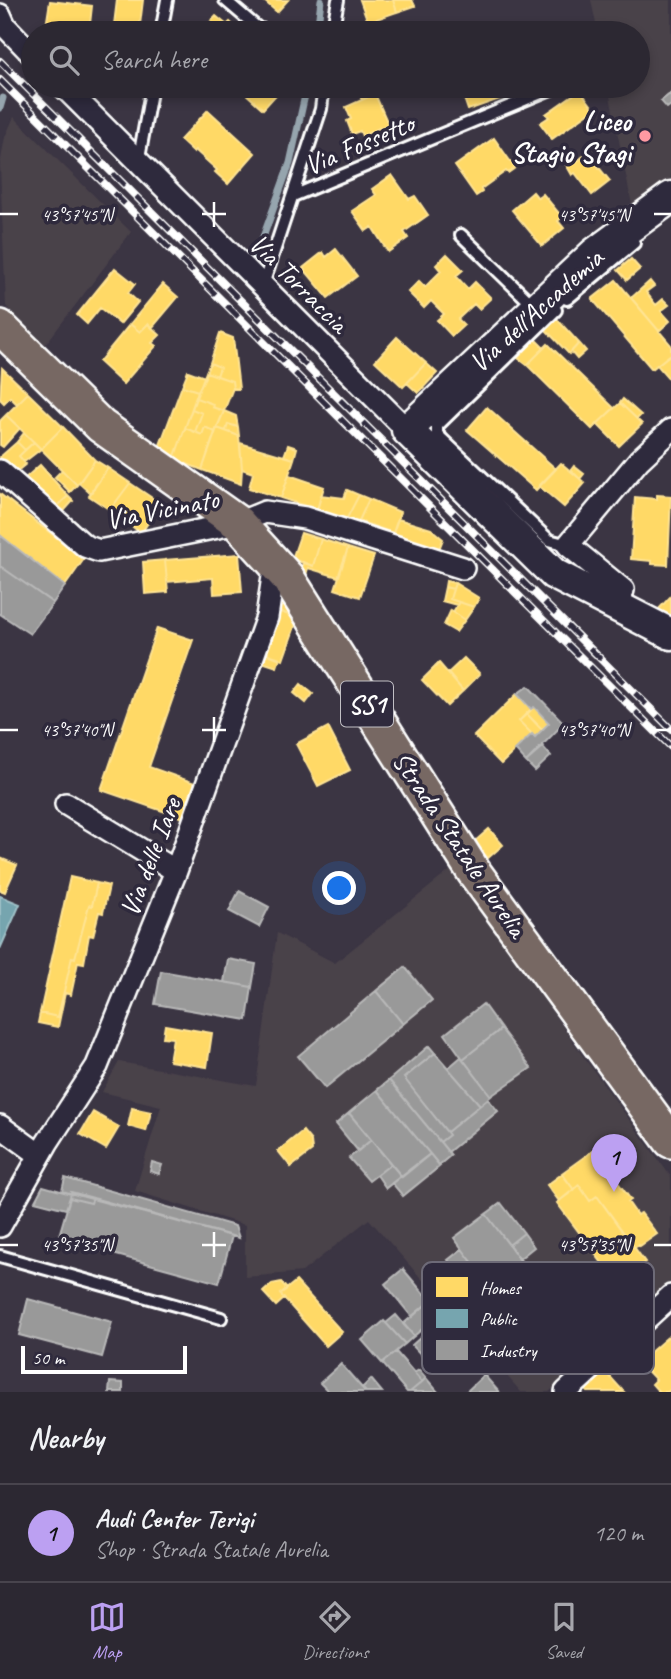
<!DOCTYPE html>
<meta charset="utf-8">
<style>
:root{--surface:#2c2832;--page:#38343e;--text:#f1f3f6;--muted:#a6a6ac;--line:#48444d;--accent:#bca0f2}
body{margin:0;font-family:Caveat,sans-serif;background:var(--page);color:var(--text)}
.scale{position:absolute;left:21px;bottom:18px;width:166px;box-sizing:border-box;padding-left:7px;border:4px solid #fff;border-top:0;font-size:19px;line-height:24px;white-space:nowrap;color:#fff;-webkit-text-stroke:5px #2f2a3d;paint-order:stroke}
.you{position:absolute;left:340px;top:889px;width:24px;height:24px;margin:-18px;border:5px solid #fff;border-radius:50%;background:#1a73e8;box-shadow:0 0 0 10px #1a73e833}
.badge{display:grid;place-items:center;width:46px;height:46px;border-radius:50%;background:var(--accent);color:#111;font-size:23px;font-weight:700}
.pin{position:absolute;translate:-50% -58px;filter:drop-shadow(0 2px 4px #0008)}
.pin::after{content:'';position:absolute;top:37px;width:24px;height:21px;background:inherit;clip-path:polygon(0 0,100% 0,50% 100%)}
.list{margin:0;padding:0;list-style:none}
h2{display:flex;justify-content:space-between;align-items:center;height:91px;margin:0;padding:0 28px;font-size:30px}
h2 small{font-size:23px;font-weight:400;color:var(--muted)}
.list li{display:grid;grid-template-columns:46px 1fr auto;gap:21px;align-items:center;box-sizing:border-box;height:98px;padding:0 28px;border-top:2px solid var(--line)}
.list b{display:block;font-size:26px;white-space:nowrap}
.list p{margin:0;font-size:23px;white-space:nowrap;color:var(--muted)}
.list em{font-size:23px;font-style:normal;color:var(--muted)}
.icon{flex:none;width:38px;height:38px;fill:none;stroke:currentColor;stroke-width:2;stroke-linecap:round;stroke-linejoin:round}
.map{position:relative;flex:none;width:671px;height:1392px;overflow:hidden}
.search{position:absolute;background:var(--surface);box-shadow:0 4px 10px #0003;left:21px;right:21px;top:21px;height:77px;display:flex;align-items:center;gap:18px;box-sizing:border-box;padding:0 24px;border-radius:38px;color:var(--muted);font-size:26px}
.sheet{height:189px;background:var(--surface)}
nav{display:flex;justify-content:space-around;align-items:center;box-sizing:border-box;height:98px;border-top:2px solid var(--line);background:var(--surface);font-size:19px;color:var(--muted)}
nav a{display:grid;justify-items:center;gap:4px}
nav .on{color:var(--accent)}
.map>svg:first-child{display:block}
.built{fill:#4a424a}
.homes{fill:#ffd966;stroke:#ffe494;stroke-width:2}
.public{fill:#76a5af;stroke:#9fc0c7;stroke-width:2}
.industry{fill:#999;stroke:#b8b8b8;stroke-width:2}
.lines{fill:none;stroke-linecap:round;stroke-linejoin:round}
.stream{stroke:#96a5ae;stroke-width:7}
.lane-casing{stroke:#fff;stroke-width:16}
.street-casing{stroke:#fff;stroke-width:26}
.secondary-casing{stroke:#fff;stroke-width:35}
.primary-casing{stroke:#fff;stroke-width:38}
.lane{stroke:#2f2a3d;stroke-width:10}
.street{stroke:#2f2a3d;stroke-width:21}
.secondary{stroke:#2f2a3d;stroke-width:30}
.primary{stroke:#776864;stroke-width:33}
.rail-casing{stroke:#fff;stroke-width:8}
.rail{stroke:#2f2a3d;stroke-width:5;stroke-dasharray:16;stroke-linecap:butt}
.ticks{fill:none;stroke:#fff;stroke-width:2.5}
.poi-dot{fill:#ff9aa2;stroke:#2f2a3d;stroke-width:2.5}
.labels{text-anchor:middle;dominant-baseline:central;stroke-width:7;stroke-linejoin:round;paint-order:stroke}
.shield{fill:#2f2a3d;stroke:#c1bfc5;stroke-width:2}
.shield-label{font-size:26px;font-weight:bold;fill:#fff}
.poi-label{font-size:28px;font-weight:bold;fill:#fff;stroke:#2f2a3d;text-anchor:end}
.street-label{font-size:28px;fill:#fff;stroke:#2f2a3d}
.key{fill:#2f2a3d;stroke:#6d6a77;stroke-width:2}
.key-label{font-size:19px;fill:#fff}
.ticks-label{font-size:18px;text-anchor:middle;fill:#fff;stroke:#2f2a3d;stroke-width:7;stroke-linejoin:round;paint-order:stroke}
</style>
<div class="map">
<svg width="671" height="1392" viewBox="0 0 671 1392">
<rect width="100%" height="100%" fill="#3b3543"/>
<filter id="ink" filterUnits="userSpaceOnUse"><feTurbulence type="fractalNoise" baseFrequency=".0143" numOctaves="2"/><feDisplacementMap in="SourceGraphic" scale="14" xChannelSelector="R" yChannelSelector="G"/><feConvolveMatrix kernelMatrix="1 2 1 2 8 2 1 2 1" color-interpolation-filters="sRGB"/></filter>
<g filter="url(#ink)">
<!-- built -->
<path class="built" d="M591,0H671V185L633,210L608,86H638V33H598Z
M14,117L131,232L45,345L6,306L0,165L5,137Z
M453,868L583,1056L671,1177V1284L549,1392H521L369,1219L302,1272L245,1277V1225L135,1191L161,1106L102,1092L119,1062L256,1086L277,933L335,963Z"/>
<!-- homes -->
<path class="homes" d="M117,0H143L139,33H113Z
M263,0H288L277,12Z
M360,0H393L397,12L368,22Z
M393,0H412L415,6L397,12Z
M50,1L92,6L89,33H45Z
M216,16L227,25L230,22L237,29L233,33H200Z
M248,86H284L263,109L245,93L250,88Z
M360,86H378L381,91L362,100L356,88Z
M455,86H499L503,98L468,110L460,87L456,89Z
M580,90L594,109L552,139L540,123L549,117L546,114Z
M375,94L388,124L362,136L360,131L352,134L347,121L351,119L346,107Z
M208,110L255,153L228,184L215,172L217,170L195,150L193,152L180,140Z
M494,138L515,168L508,173L506,171L481,189L482,192L476,196L455,166Z
M587,153L610,181L592,195L575,173L572,175L564,161L569,157L574,164Z
M392,175L409,199L415,196L428,215L404,232L408,238L388,252L372,227L366,231L352,211L376,195L372,189Z
M533,192L538,198L543,194L562,217L558,221L564,228L542,246L512,210Z
M336,249L357,276L328,298L303,268L323,252L326,257Z
M447,254L463,270L456,276L468,289L475,282L491,298L479,309L474,304L458,319L464,325L452,336L437,320L444,314L431,301L424,308L408,292L419,281L425,287L441,271L436,265Z
M631,259L640,269L627,280L618,270Z
M115,268L135,284L128,293L138,302L120,324L100,308L87,324L77,315Z
M616,280L671,345V354L652,369L592,299Z
M650,281L654,286L646,292L656,305L663,299L669,305L661,311L670,321L659,331L631,298Z
M163,284L178,297L152,328L148,324L140,332L130,324Z
M556,318L579,343L569,354L545,329Z
M130,324L140,332L148,324L160,335L152,343L156,346L123,384L99,362Z
M220,333L233,338L239,389L233,388L232,381L217,376L220,367L210,363Z
M397,337L426,363L403,387L375,361Z
M535,339L544,348L527,365L518,358Z
M579,343L586,351L577,359L571,352Z
M548,344L614,408L592,429L527,365Z
M671,354V381L657,365Z
M210,363L220,367L217,376L206,372Z
M426,363L437,373L418,393L407,383Z
M2,368L28,393L17,404L10,397L4,403L0,399Z
M188,371L205,377L198,391L182,386Z
M206,372L232,381L233,388L224,411L212,407L213,404L196,398Z
M182,386L198,391L174,459L157,453Z
M28,393L63,427L41,449L6,415Z
M196,398L213,404L212,407L224,411L215,432L205,427L202,435L195,432L202,413L192,409Z
M623,399L641,415L637,419L620,403Z
M620,403L642,424L619,446L597,424Z
M487,407L556,469L536,490L467,430Z
M192,409L202,413L195,432L185,428Z
M224,411L236,416L238,427L228,424L226,431L217,428Z
M6,415L20,428L3,447L0,445V421Z
M228,424L238,427L239,436L226,431Z
M63,427L95,460L77,485L41,449Z
M205,427L215,432L202,470L174,459L185,428L202,435Z
M217,428L239,436L242,469L241,484L202,470Z
M24,433L34,442L25,450L17,442Z
M17,442L25,450L19,456L26,464L15,473L0,457Z
M34,442L41,449L24,462L19,456Z
M240,443L294,459L281,498L249,488L253,473L242,469Z
M288,445L297,448L294,459L284,456Z
M95,460L108,468L90,493L79,483Z
M561,463L585,483L564,507L539,486Z
M40,465L68,496L52,511L23,480Z
M574,466L584,474L580,479L571,470Z
M108,468L130,483L110,510L89,496Z
M62,470L77,485L70,492L55,477Z
M289,475L324,487L317,510L281,498Z
M130,483L161,504L141,533L110,510Z
M347,490L359,495L345,522L317,510L321,495L344,498Z
M0,494L84,559L65,586L0,535Z
M359,495L369,499L357,525L345,522Z
M657,495L671,496L668,565L652,564V561L631,559L635,497L657,499Z
M68,496L73,501L64,511L58,506Z
M369,499L400,512L393,533L359,521Z
M398,519L431,529L443,539L439,549L393,533Z
M301,533L321,539L313,566L292,559Z
M321,539L348,548L338,577L308,568L306,575L300,574L303,562L313,566Z
M348,548L374,556L360,597L335,589Z
M239,554L242,592L214,594L213,578L167,582L165,560Z
M165,560L168,592L145,594L143,562Z
M446,581L455,583L453,589L445,587Z
M455,583L479,598L474,607L450,599Z
M445,587L453,589L450,599L459,602L457,605L442,601Z
M671,596V616L656,612Z
M283,597L295,617L279,611Z
M459,602L474,607L465,620L453,612Z
M451,610L465,620L456,632L444,625Z
M277,611L298,618L283,660L262,652Z
M157,628L193,640L149,767L195,783L183,818L101,790Z
M262,652L280,658L277,667L259,661Z
M464,658L480,674L463,691L448,673Z
M439,663L463,691L447,706L422,680Z
M301,684L313,694L306,703L294,693Z
M517,694L531,709L519,721L532,734L501,764L474,736Z
M534,707L549,723L542,729L527,714Z
M527,714L543,731L535,737L519,721Z
M328,727L350,770L318,786L296,744Z
M489,829L503,845L488,858L474,842Z
M0,858L17,865L5,892L0,890Z
M70,877L97,883L92,906L89,905L75,958L72,957L58,1017L40,1013Z
M97,883L109,886L103,913L99,912L93,936L89,935L84,963L78,962L71,995L65,993L58,1027L38,1023L40,1013L58,1017L72,957L75,958L89,905L92,906Z
M165,1025L212,1033L207,1067L169,1061L173,1038L163,1037Z
M132,1108L151,1112L146,1131L128,1126Z
M93,1112L119,1127L106,1149L80,1134Z
M303,1131L311,1141L312,1151L291,1167L278,1151Z
M594,1150L631,1200L628,1202L637,1215L641,1213L657,1234L640,1246L639,1245L634,1248L597,1196L590,1201L579,1185L574,1190L562,1173Z
M562,1174L574,1190L559,1201L547,1185Z
M579,1185L590,1201L597,1196L645,1262L617,1283L557,1203Z
M296,1281L342,1332L326,1346L280,1294Z
M281,1282L287,1289L280,1294L284,1299L276,1306L263,1292L272,1284Z
M671,1334V1389L668,1392H659L652,1384L656,1380L639,1362Z
M604,1370L624,1392H588L584,1388Z"/>
<!-- public -->
<path class="public" d="M0,896L20,904L0,949Z"/>
<!-- industry -->
<path class="industry" d="M671,93V105L667,108L661,101Z
M0,535L65,586L53,603L0,566Z
M0,566L53,603L30,634L0,614Z
M528,686L564,723L526,762L515,750L532,734L535,737L549,723L534,707L531,709L517,694Z
M543,747L551,756L535,771L526,762Z
M239,891L269,907L259,927L229,911Z
M228,959L256,964L252,987L224,982Z
M405,967L432,1000L403,1024L376,991Z
M161,971L252,987L247,1020L155,1004Z
M376,991L403,1024L325,1088L298,1056Z
M483,1004L501,1029L463,1059L445,1034Z
M501,1029L531,1068L491,1096L463,1059Z
M429,1046L435,1053L404,1078L449,1135L440,1142L389,1080Z
M435,1053L480,1105L447,1132L404,1078Z
M461,1057L491,1096L480,1105L448,1068Z
M389,1080L451,1155L439,1165L377,1090Z
M377,1090L430,1154L402,1177L349,1113Z
M488,1099L498,1111L448,1152L440,1142L449,1135L447,1132Z
M349,1113L371,1140L358,1151L336,1124Z
M371,1140L391,1164L369,1181L349,1158Z
M430,1154L440,1166L403,1196L392,1183Z
M152,1162L162,1165L159,1174L150,1171Z
M391,1164L401,1176L386,1188L377,1175Z
M65,1178L235,1226L239,1238L62,1191Z
M43,1186L71,1194L66,1209L35,1201Z
M71,1192L93,1198L91,1203L70,1198Z
M70,1198L91,1203L93,1198L232,1236L219,1283L58,1239Z
M501,1203L524,1233L509,1245L486,1214Z
M486,1214L543,1290L511,1314L454,1238Z
M524,1233L534,1247L519,1259L509,1245Z
M462,1249L477,1268L463,1279L448,1260Z
M403,1269L430,1301L412,1317L385,1284Z
M28,1299L112,1322L102,1357L19,1335Z
M430,1301L441,1313L414,1336L403,1324Z
M396,1315L414,1336L405,1344L386,1323Z
M441,1319L457,1336L428,1362L412,1345Z
M384,1321L405,1344L382,1363L362,1340Z
M396,1352L422,1382L410,1392H407L382,1363Z
M341,1364L362,1388L366,1392H329L320,1383Z
M419,1370L426,1378L422,1382L414,1373Z
M484,1375L499,1392H466Z
M426,1378L438,1392H410L422,1382Z
M371,1379L382,1392H366L362,1388Z
M110,1382L123,1383V1392H109Z"/>
<g class="lines">
<!-- stream -->
<path class="stream" d="M317,33L321,0
M0,108L3,98
M255,259L290,163L307,86"/>
<defs>
<path id="lane" d="M225,0L259,29L284,33
M161,33L167,0
M332,33L338,0
M138,163L152,86
M293,196L558,86
M461,235L534,306
M263,285L321,109L324,86
M567,299L634,243
M556,310L437,426V434L443,440L549,540L568,545
M0,1256L221,1318"/>
<path id="street" d="M0,15L5,26L33,55
M63,86L407,430
M0,471L85,546L99,551L238,523L265,512L305,518L463,568
M618,608L623,590L568,545L639,460L671,430
M66,804L176,871
M0,1126L40,1155
M0,1226L47,1143L97,1066L176,871L267,617L275,563
M566,1392L671,1296"/>
<path id="secondary" d="M671,197L595,253L407,430L554,574L671,634"/>
<path id="primary" d="M0,327L101,426L238,523L287,577L474,872L671,1141"/>
</defs>
<!-- lane casing -->
<use href="#lane" class="lane-casing"/>
<!-- street casing -->
<use href="#street" class="street-casing"/>
<!-- secondary casing -->
<use href="#secondary" class="secondary-casing"/>
<!-- primary casing -->
<use href="#primary" class="primary-casing"/>
<!-- lane -->
<use href="#lane" class="lane"/>
<!-- street -->
<use href="#street" class="street"/>
<!-- secondary -->
<use href="#secondary" class="secondary"/>
<!-- primary -->
<use href="#primary" class="primary"/>
<defs>
<path id="rail" d="M0,61L671,729
M0,80L671,747"/>
</defs>
<!-- rail casing -->
<use href="#rail" class="rail-casing"/>
<!-- rail -->
<use href="#rail" class="rail"/>
</g>
</g>
<!-- ticks -->
<path class="ticks" d="M214,202V227M0,214H18M202,214H226M654,214H671M214,717V742M0,730H18M202,730H226M654,730H671M214,1232V1257M0,1245H18M202,1245H226M654,1245H671"/>
<!-- markers -->
<circle class="poi-dot" cx="645" cy="136" r="7"/>
<g class="labels">
<!-- shield labels -->
<rect class="shield" x="341" y="681.5" width="52" height="45" rx="5"/>
<g class="shield-label">
<text x="367" y="704">SS1</text>
</g>
<!-- poi labels -->
<g class="poi-label">
<text x="631" y="120">Liceo<tspan x="631" dy="32">Stagio Stagi</tspan></text>
</g>
<!-- street labels -->
<g class="street-label">
<text transform="translate(359 144) rotate(-23)">Via Fossetto</text>
<text transform="translate(299 283) rotate(45)">Via Torraccia</text>
<text transform="translate(536 310) rotate(-42)">Via dell'Accademia</text>
<text transform="translate(162 509) rotate(-11)">Via Vicinato</text>
<text transform="translate(460 844) rotate(56)">Strada Statale Aurelia</text>
<text transform="translate(150 857) rotate(-69)">Via delle Iare</text>
</g>
</g>
<!-- legend -->
<rect x="422" y="1262" width="232" height="112" rx="10" class="key"/>
<rect x="436" y="1277" width="32" height="20" fill="#ffd966"/>
<rect x="436" y="1309" width="32" height="19" fill="#76a5af"/>
<rect x="436" y="1340" width="32" height="20" fill="#999"/>
<g class="key-label">
<text x="480" y="1294">Homes</text>
<text x="480" y="1325">Public</text>
<text x="480" y="1357">Industry</text>
</g>
<g class="ticks-label">
<text x="77" y="221">43°57'45"N</text>
<text x="594" y="221">43°57'45"N</text>
<text x="77" y="736">43°57'40"N</text>
<text x="594" y="736">43°57'40"N</text>
<text x="77" y="1251">43°57'35"N</text>
<text x="594" y="1251">43°57'35"N</text>
</g>
</svg>
<div class="scale">50 m</div>
<div class="you"></div>
<div class="pin badge" style="left:614px;top:1192px">1</div>
<div class="search"><svg class="icon" aria-label="search" viewBox="0 0 24 24"><circle cx="10" cy="10" r="6"/><path d="M15 15l6 6"/></svg>Search here</div>
</div>
<section class="sheet">
<h2>Nearby<small></small></h2>
<ul class="list">
<li><span class="badge">1</span><div><b>Audi Center Terigi</b><p>Shop · Strada Statale Aurelia</p></div><em>120 m</em></li>
</ul>
</section>
<nav>
<a class="on"><svg class="icon" aria-label="map" viewBox="0 0 24 24"><path d="M3 6l6-2 6 2 6-2v14l-6 2-6-2-6 2zM9 4v14M15 6v14"/></svg>Map</a>
<a><svg class="icon" aria-label="directions" viewBox="0 0 24 24"><path d="M12 3l9 9-9 9-9-9zM9 14v-3h6M13 9l2 2-2 2"/></svg>Directions</a>
<a><svg class="icon" aria-label="saved" viewBox="0 0 24 24"><path d="M7 4h10v16l-5-4-5 4z"/></svg>Saved</a>
</nav>
